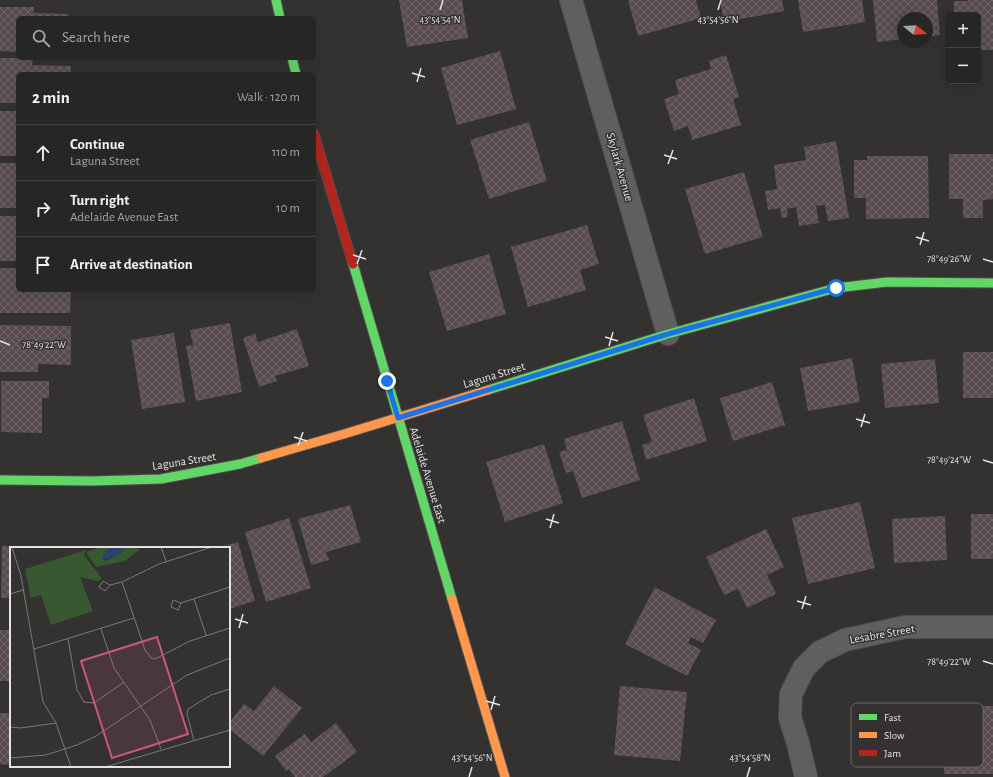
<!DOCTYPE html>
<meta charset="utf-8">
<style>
:root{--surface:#262625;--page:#323232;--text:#f1f3f6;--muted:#a4a5a7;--line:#424342}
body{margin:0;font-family:"Alegreya Sans",sans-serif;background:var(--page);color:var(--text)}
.controls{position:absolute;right:12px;top:12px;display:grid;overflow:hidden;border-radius:6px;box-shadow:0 4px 16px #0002}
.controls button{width:36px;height:36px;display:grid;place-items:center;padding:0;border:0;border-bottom:1px solid var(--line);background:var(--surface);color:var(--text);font:20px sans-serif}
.compass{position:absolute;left:897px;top:12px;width:36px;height:36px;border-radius:50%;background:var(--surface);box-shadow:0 4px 16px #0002;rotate:108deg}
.stop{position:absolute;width:12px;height:12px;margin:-9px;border:3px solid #1a73e8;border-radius:50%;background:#fff}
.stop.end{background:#1a73e8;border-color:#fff;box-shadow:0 1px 4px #0008}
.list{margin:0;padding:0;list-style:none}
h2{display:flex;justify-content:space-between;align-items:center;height:52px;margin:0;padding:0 16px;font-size:17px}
h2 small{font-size:13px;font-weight:400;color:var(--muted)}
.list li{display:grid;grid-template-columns:26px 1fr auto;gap:12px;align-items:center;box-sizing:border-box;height:56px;padding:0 16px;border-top:1px solid var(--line)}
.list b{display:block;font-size:15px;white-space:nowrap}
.list p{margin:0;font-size:13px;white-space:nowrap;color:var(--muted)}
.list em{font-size:13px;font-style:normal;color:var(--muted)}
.icon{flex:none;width:22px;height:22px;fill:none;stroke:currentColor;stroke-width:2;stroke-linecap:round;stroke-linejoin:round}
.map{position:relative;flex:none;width:993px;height:777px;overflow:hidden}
.search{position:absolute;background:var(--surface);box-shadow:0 4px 16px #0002;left:16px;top:16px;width:300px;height:44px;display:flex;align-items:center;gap:10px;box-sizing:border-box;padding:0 14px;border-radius:6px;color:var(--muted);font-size:15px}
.panel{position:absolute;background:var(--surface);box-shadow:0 4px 16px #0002;left:16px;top:72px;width:300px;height:220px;border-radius:6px}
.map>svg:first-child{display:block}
.building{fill:url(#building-cross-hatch)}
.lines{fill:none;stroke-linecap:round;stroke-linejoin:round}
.street-casing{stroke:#4f4e4e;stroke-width:24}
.fast-casing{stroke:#4f4e4e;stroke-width:11}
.slow-casing{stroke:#4f4e4e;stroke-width:11}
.jam-casing{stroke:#4f4e4e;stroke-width:11}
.street{stroke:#605f5e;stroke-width:22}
.fast{stroke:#63d668;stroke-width:9}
.slow{stroke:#ff974d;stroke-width:9}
.jam{stroke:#b3261e;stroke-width:9}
.route{stroke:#1a73e8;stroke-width:5}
.ticks{fill:none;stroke:#e4e3e2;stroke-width:1.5}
.labels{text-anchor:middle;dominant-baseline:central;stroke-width:3;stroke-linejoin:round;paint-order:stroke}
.street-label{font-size:12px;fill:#e4e3e2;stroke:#343130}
.inset-road{fill:none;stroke:#7a7978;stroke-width:1}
.view{fill:#cc5584;fill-opacity:0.15;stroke:#cc5584;stroke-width:2}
.inset-edge{fill:none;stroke:#e4e3e2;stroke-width:2}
.key{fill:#343130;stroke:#696665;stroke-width:1}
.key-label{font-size:11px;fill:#e4e3e2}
.ticks-label{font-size:10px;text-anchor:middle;fill:#e4e3e2;stroke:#343130;stroke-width:3;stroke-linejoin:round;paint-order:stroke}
</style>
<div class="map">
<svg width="993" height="777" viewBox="0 0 993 777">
<defs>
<pattern id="building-cross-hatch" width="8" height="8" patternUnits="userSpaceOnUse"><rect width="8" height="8" fill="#584c51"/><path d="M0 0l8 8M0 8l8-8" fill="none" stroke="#70666a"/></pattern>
</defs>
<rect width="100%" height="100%" fill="#333231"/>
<!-- building -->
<path class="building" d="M399,0H462L468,38L407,47Z
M628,0H696L701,18L638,36Z
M720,0H782L784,11L724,22Z
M798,0H862L865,22L803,32Z
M873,0H937L940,35L927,37V18H903V39L877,42Z
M968,0H993V50H978V15H954V1H968Z
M0,7H34V13L69,14V18H18V52L0,51Z
M500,51L516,109L457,125L441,68Z
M726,55L739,97L733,99L741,125L692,140L688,126L674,131L664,99L679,94L675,80L711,69L709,61Z
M0,58H33L32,65L71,66V74H18V103H0Z
M0,111H18V156H0Z
M529,122L547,181L489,199L470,140Z
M836,141L849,218L828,221L825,205L816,206L819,223L799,226L796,207L787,209L788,217L782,218L780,208L768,210L765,191L777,189L774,165L806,160L804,147Z
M949,154H993V199L983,200V218H963V199H949Z
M867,156H928L929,218L866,219V198H854V160H867Z
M0,163H18V208H0Z
M744,172L763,237L705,254L685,189Z
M0,216H18V261H0Z
M587,225L599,264L580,270L586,290L528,307L511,247Z
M489,254L506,314L447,331L429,272Z
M0,268H18V290H71L70,313H0Z
M230,323L242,392L196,401L186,346L193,345L190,330Z
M0,325L71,326V365L38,364V372H0Z
M297,329L309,366L275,376L277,381L259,387L243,338L255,334L258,342Z
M174,333L185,402L142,409L131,340Z
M963,352H993V398H963Z
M852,358L860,402L808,411L800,368Z
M935,359L939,403L885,408L881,364Z
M1,381H49V398H42V433L1,432Z
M772,382L785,425L733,441L720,398Z
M694,398L707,441L646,460L642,445L652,442L643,415Z
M622,421L640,480L582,498L573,471L566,473L559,452L567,450L564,439Z
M544,444L563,503L505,522L486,462Z
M860,502L875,568L808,584L792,518Z
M350,505L361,542L326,552L329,560L311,565L298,519Z
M971,514H993V559H971Z
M945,516L947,560L894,563L892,519Z
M289,518L311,588L266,602L245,532Z
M766,529L784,567L767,575L776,594L747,608L738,589L724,595L706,557Z
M238,542L255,601L229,609V548H217Z
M2,546L43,547V548H11V598H1Z
M655,587L716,620L703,643L691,637L688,643L701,650L687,676L625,644Z
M0,630H11V681H0Z
M274,686L302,708L263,756L229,729V723L244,704L254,711Z
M620,686L687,692L680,761L614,755Z
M975,706H993V774H944L943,707Z
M0,713H11V765L0,764Z
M336,723L357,752L323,777H295L289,769L286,771L275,756L305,734L311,742Z"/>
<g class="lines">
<defs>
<path id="street" d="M571,0L668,334
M806,777L798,743L790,718L791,694L804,668L820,652L845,640L905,627H993"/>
<path id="fast" d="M276,0L280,18
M292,58L296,74
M353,264L452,599
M488,390L668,334L836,288L887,282L993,283
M0,480L93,481L161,479L240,464L261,458"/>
<path id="slow" d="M261,458L344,434L488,390
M452,599L505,777"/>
<path id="jam" d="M314,134L353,264"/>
</defs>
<!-- street casing -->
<use href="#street" class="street-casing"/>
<!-- fast casing -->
<use href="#fast" class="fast-casing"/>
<!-- slow casing -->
<use href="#slow" class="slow-casing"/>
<!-- jam casing -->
<use href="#jam" class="jam-casing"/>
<!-- street -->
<use href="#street" class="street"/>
<!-- fast -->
<use href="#fast" class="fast"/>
<!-- slow -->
<use href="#slow" class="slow"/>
<!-- jam -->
<use href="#jam" class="jam"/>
</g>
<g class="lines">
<!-- route -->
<path class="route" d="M387,381L398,418L668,334L836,288"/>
</g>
<!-- ticks -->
<path class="ticks" d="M440,10L443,0M718,10L721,0M412,73L425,77M417,82L421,68M664,155L677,159M668,164L673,150M916,237L929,241M920,245L924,232M353,255L366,259M983,259L993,262M357,264L362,250M605,337L618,341M0,341L10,345M609,346L613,332M856,419L870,423M861,427L865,414M294,437L307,441M298,446L303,432M983,460L993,463M546,519L559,523M550,528L554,514M797,601L811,605M802,609L806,596M235,619L248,623M239,628L243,614M983,661L993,664M486,701L500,705M491,710L495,696M469,777L472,767M747,777L750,767"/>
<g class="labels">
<!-- street labels -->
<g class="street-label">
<text transform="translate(620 167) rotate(74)">Skylark Avenue</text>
<text transform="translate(494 375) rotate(-17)">Laguna Street</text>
<text transform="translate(184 461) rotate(-9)">Laguna Street</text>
<text transform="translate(428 475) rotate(73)">Adelaide Avenue East</text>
<text transform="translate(882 634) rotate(-10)">Lesabre Street</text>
</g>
</g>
<!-- overview -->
<g transform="translate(10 547)">
<rect width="220" height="220" fill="#333231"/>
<path d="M91,0H100L93,8L95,14L108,8L117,0L130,2L115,14L86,20L76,5ZM76,3L74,8L92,32L88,34L70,30L83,64L41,78L31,48L21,51L15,22Z" fill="#375831"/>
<path d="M100,0H117L108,8L93,13L92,10Z" fill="#25456d"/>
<path class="inset-road" d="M2,0L11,29L33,155L46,176L61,220M151,0L156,14M112,35L135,103L142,112L147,111L180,94L220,81M100,38L95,44L89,40L93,34L100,38L112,35L149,17L202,0M0,47L13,43M184,52L196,88M171,56L168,63L161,60L163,53L171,56L220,40M91,82L104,121L140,173L151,202M58,92L67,143L74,155L84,156L114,135M24,102L124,71M0,180L11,181L46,176M184,194L177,167L178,162L201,148L220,142M0,211L36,208L67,198L86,189L177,128L220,111M95,220L220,183"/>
<path class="view" d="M147,90L178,187L102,211L71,114Z"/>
<rect width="220" height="220" class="inset-edge"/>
</g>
<!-- legend -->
<rect x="851" y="703" width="132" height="64" rx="6" class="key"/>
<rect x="859" y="714" width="18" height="6" fill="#63d668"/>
<rect x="859" y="732" width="18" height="6" fill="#ff974d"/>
<rect x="859" y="750" width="18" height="6" fill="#b3261e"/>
<g class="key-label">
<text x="884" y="721">Fast</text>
<text x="884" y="739">Slow</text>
<text x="884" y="757">Jam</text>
</g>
<g class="ticks-label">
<text x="440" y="23">43°54'54"N</text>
<text x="718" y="23">43°54'56"N</text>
<text x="949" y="262">78°49'26"W</text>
<text x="44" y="348">78°49'22"W</text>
<text x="949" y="463">78°49'24"W</text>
<text x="949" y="665">78°49'22"W</text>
<text x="472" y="761">43°54'56"N</text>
<text x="750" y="761">43°54'58"N</text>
</g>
</svg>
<div class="controls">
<button>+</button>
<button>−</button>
</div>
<svg class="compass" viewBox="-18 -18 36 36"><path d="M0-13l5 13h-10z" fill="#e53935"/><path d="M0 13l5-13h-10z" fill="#a4a5a7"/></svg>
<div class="stop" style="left:836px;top:288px"></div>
<div class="stop end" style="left:387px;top:381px"></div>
<div class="search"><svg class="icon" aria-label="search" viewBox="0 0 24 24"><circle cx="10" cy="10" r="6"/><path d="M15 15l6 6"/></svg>Search here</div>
<section class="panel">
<h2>2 min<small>Walk · 120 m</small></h2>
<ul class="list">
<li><svg class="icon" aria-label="ahead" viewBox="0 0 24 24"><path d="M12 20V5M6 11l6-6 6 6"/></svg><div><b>Continue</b><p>Laguna Street</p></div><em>110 m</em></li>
<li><svg class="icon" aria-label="right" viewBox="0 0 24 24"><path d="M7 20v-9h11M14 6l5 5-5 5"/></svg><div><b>Turn right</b><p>Adelaide Avenue East</p></div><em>10 m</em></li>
<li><svg class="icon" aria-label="arrive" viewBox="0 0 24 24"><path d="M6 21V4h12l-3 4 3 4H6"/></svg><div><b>Arrive at destination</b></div></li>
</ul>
</section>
</div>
